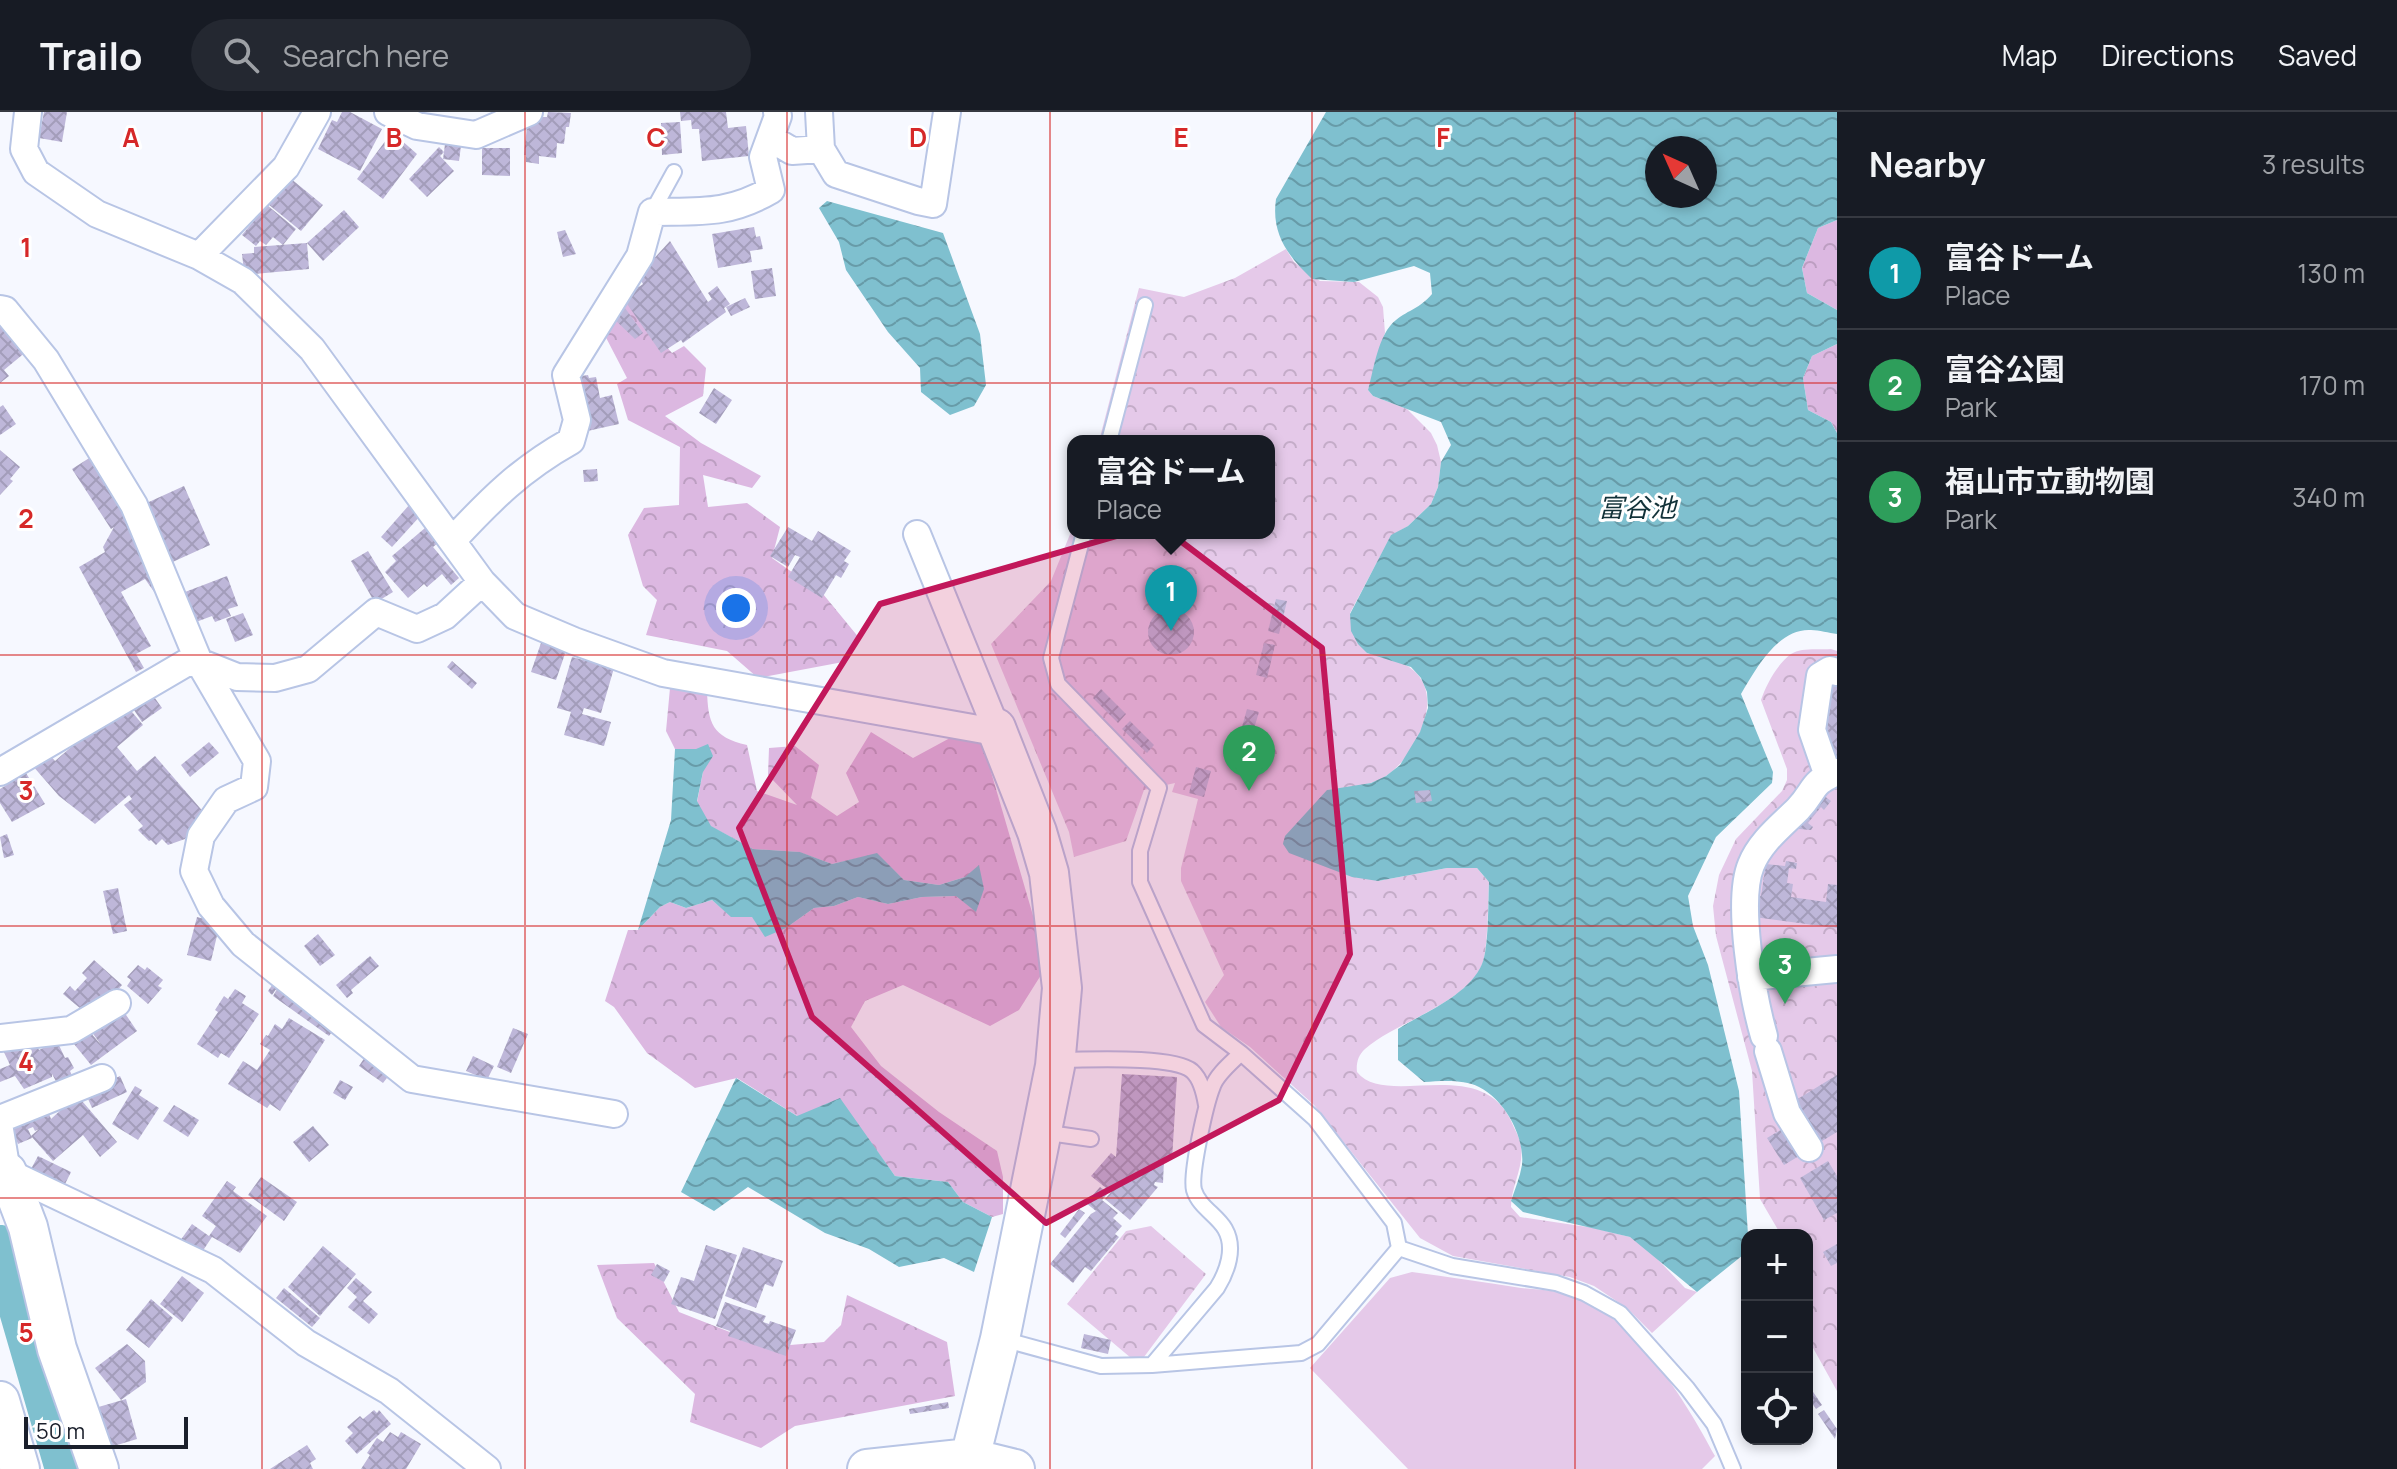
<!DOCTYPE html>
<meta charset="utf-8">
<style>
:root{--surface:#171b24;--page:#242831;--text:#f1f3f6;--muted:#9ea1a6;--line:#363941;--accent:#d93025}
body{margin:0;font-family:Manrope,"Noto Sans JP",sans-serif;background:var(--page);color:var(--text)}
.controls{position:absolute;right:24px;bottom:24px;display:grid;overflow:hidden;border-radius:16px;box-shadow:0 4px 12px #0003}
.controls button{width:72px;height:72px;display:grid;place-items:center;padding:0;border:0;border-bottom:2px solid var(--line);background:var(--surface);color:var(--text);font:40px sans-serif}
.compass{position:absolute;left:1645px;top:24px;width:72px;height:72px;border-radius:50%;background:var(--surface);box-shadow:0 4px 12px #0003;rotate:315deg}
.scale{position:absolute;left:24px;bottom:20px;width:164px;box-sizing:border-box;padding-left:8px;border:4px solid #1a1f2b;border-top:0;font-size:22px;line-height:28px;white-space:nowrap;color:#1a1f2b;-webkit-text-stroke:6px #fff;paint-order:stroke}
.you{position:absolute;left:736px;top:496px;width:28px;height:28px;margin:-20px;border:6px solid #fff;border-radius:50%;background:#1a73e8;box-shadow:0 0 0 12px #1a73e833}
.badge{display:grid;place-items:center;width:52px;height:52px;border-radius:50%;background:var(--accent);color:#fff;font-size:26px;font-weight:700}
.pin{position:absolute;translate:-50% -66px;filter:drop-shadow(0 2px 4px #0008)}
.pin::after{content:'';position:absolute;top:42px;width:28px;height:24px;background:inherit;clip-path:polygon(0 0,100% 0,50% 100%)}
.popup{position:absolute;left:1067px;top:323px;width:208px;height:104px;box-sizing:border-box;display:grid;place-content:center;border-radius:16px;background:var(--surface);filter:drop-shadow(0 2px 6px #0005);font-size:26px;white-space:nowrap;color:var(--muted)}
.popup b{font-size:30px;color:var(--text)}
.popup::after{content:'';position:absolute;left:50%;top:100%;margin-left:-16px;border:16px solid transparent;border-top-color:var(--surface)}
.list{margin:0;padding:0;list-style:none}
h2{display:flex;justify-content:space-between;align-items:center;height:104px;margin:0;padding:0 32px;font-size:34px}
h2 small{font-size:26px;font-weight:400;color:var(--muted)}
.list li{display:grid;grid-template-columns:52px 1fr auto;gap:24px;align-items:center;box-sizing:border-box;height:112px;padding:0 32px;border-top:2px solid var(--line)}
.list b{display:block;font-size:30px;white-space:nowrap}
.list p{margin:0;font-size:26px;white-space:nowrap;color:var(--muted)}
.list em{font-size:26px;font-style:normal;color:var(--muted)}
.icon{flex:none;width:44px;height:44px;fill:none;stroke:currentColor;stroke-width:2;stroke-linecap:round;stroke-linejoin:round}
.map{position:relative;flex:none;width:1837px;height:1357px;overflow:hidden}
header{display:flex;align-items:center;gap:48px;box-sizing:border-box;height:112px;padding:0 40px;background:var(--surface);border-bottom:2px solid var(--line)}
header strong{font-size:38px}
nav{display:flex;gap:44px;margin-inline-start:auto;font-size:28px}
.search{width:560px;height:72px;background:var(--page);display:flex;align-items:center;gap:20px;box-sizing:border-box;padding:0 28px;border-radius:44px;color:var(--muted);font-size:30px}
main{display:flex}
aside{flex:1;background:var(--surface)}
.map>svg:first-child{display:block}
.forest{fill:url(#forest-crowns)}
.park{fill:url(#park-crowns)}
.pitch{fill:#e5c9e9}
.water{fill:url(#water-waves);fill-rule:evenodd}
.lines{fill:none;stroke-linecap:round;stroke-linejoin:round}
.river{stroke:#7fc0cf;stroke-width:40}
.building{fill:url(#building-cross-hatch)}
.lane-casing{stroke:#b8c5e5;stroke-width:18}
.street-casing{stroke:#b8c5e5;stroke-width:30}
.secondary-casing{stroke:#b8c5e5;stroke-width:42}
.lane{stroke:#fff;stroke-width:14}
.street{stroke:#fff;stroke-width:26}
.secondary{stroke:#fff;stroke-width:38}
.marked{fill:#c2185b;fill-opacity:0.2;stroke:#c2185b;stroke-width:6;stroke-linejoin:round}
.grid{fill:none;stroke:#d62828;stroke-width:2;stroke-opacity:0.55}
.labels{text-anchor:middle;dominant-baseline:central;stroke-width:6;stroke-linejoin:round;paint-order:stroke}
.water-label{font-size:26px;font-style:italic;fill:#123239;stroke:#fff}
.grid-label{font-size:26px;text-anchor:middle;font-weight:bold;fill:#d62828;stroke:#fff;stroke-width:6;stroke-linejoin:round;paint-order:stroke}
</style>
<header>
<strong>Trailo</strong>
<div class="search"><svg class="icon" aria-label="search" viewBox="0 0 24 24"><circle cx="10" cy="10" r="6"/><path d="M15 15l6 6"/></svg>Search here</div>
<nav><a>Map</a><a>Directions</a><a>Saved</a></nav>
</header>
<main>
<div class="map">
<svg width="1837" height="1357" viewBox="0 0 1837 1357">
<defs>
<pattern id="forest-crowns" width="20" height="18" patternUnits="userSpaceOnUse" patternTransform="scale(2)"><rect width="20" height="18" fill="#dcb8e1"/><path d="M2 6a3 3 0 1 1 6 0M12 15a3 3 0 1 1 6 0" fill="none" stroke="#bc9ec1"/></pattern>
<pattern id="park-crowns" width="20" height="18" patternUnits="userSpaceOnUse" patternTransform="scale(2)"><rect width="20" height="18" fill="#e5c9e9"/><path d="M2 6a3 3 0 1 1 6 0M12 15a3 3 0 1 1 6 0" fill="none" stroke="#c4acc8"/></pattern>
<pattern id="water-waves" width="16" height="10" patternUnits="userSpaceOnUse" patternTransform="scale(2)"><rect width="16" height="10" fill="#7fc0cf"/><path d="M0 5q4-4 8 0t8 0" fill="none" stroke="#679ba8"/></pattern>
<pattern id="building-cross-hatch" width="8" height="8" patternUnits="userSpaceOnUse" patternTransform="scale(2)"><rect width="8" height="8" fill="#beb7d9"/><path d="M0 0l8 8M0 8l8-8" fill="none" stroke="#a39dba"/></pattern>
</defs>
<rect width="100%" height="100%" fill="#f6f8ff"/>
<!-- forest -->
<path class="forest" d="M1837,108V198L1807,181L1802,156L1818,116Z
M627,189L672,241L684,234L706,256L703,284L665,304L701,331L761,364L752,376L703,363L708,395L747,391L780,415L772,446L823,482L860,527L843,550L758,566L727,539L646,523L657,488L643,474L628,423L644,396L679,393L680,335L628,308L617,272L627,266L601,216Z
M1837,232V321L1831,310L1808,298L1803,266L1812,244Z
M670,576L707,578C708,611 712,625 747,633L757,679L797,693L768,663L769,636L795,634L819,653L811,686L837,704L859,690L846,661L871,620L913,646L950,626L982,629L1039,824L1041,863L1019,898L990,914L903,873L865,889L851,915L881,954L939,1000L997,1039L1003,1065V1102L992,1105L963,1090L948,1070L895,1064L871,1031L797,1004L737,966L695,976L647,941L614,895L605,889L628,818H638L660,795L670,790L686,796L712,788L731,804L752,805L786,816L814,796L834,794L858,785L888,792L922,785L956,784L965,765L939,773L904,768L877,742L832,752L799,740L753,737L710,714L697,690L703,660L696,637H675L666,619Z
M654,1151L679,1200L768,1235L824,1230L841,1213L847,1183L947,1230L955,1284L795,1314L761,1336L690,1310L695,1282L617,1206L597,1153Z"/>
<!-- park -->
<path class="park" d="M1286,137L1294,150L1320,169L1359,170L1378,185L1383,195L1385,221L1368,278L1373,284L1407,297L1431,321L1437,333L1441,350L1438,375L1431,392L1408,414L1391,424L1350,501L1367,541C1381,545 1402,548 1413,558C1446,585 1415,645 1386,664C1369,675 1346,675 1327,678L1378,769L1447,756H1477L1489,770C1488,789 1488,835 1483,850C1469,891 1395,910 1365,937C1358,943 1356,952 1357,960C1386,997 1482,941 1512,1011C1515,1018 1520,1026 1521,1034C1524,1056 1511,1074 1511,1095L1520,1105L1594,1116L1630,1125L1648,1137L1685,1176L1697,1180L1652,1221L1627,1196L1594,1174L1570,1165L1453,1144L1420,1126L1314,993L1250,935L1221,915L1205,890L1224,863L1181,769V756L1198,687L1172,680L1175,671L1144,678L1126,729L1074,745L1069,720L991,532L1051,469L1073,415V421H1269V329H1099L1139,176L1184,185L1235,166Z
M1831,537L1837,539V1279L1807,1225V1123H1781L1760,1087L1752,959L1716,824L1713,794L1719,763L1736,727L1782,679L1787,668V657L1761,588C1766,573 1777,552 1791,542C1801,535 1819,538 1831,537Z
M1151,1114L1206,1162L1144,1245L1131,1246L1067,1192L1126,1119Z"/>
<!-- pitch -->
<path class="pitch" d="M1412,1160C1448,1165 1485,1170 1521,1176C1537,1178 1555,1178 1570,1183C1634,1203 1685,1288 1715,1344L1702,1357H1408L1310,1256L1390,1166Z"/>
<!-- water -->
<path class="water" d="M1326,0H1837V108L1818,116L1802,156L1807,181L1837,198V232L1812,244L1803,266L1808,298L1831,310L1837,321V522C1829,521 1819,518 1811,518C1778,516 1756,557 1741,582L1773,660L1772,671L1716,725L1688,784L1693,814L1708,853L1739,979L1748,1123L1743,1143L1697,1180L1630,1125L1523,1100L1511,1089C1515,1077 1520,1065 1522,1053C1525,1025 1505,988 1479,975C1463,967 1442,969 1424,970L1398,948V917C1425,900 1469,883 1482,852C1489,836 1488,790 1489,770L1477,756H1447L1378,769L1352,765L1289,741L1283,732L1285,724L1327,678L1371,671L1386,664L1400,653L1420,620L1428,596L1427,580L1421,566L1411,555L1367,541L1358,532L1351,519L1350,502L1391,423L1408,414L1431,392L1438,375L1441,350L1451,333L1441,310L1373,284L1368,278C1374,257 1378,222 1396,208C1410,197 1419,197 1432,182L1430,161L1414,154L1354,170L1312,167C1288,144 1271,122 1276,87ZM1657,36H1705V84H1657Z
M827,89L943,121L980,222L986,273L974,294L950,303L921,280L920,256L888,220L846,158L839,130L819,96Z
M708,632L713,644L703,660L697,689L711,714L753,737L800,740L832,752L877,741L904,768L939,773L965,765L979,753L984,777L976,800L956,784L922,785L888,792L858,785L834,794L814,796L786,816L765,825L752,805H731L712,788L686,796L670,790L660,795L638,818L671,708L675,637H696Z
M736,966L797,1004L840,986L895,1064L948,1070L963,1090L992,1105L974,1160L944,1146L899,1155L869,1137L825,1121L748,1075L714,1099L681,1080Z"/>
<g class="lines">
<!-- river -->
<path class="river" d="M0,1133L65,1357"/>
</g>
<!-- building -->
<path class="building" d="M44,0H67L62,30L39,26Z
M342,0H350L382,17L360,59L318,37L332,8L337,10Z
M548,0L571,1L569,15H566L564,32L557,31L556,46L539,44V52L526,50V43H524L527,14L531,15L532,8L538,5H547Z
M680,0H726L728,16L746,14L749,44L702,49L699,17H692L691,8L681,9Z
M680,10L682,41L662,43L661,11Z
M392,20L417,42L383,87L357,67Z
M445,32L461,34L459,49L443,47L444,40L440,44L454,59L427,85L409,67L439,35L444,40Z
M482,36H510V64L482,63Z
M290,66L323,93L301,119L268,92Z
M267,93L296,117L283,133L273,125L266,133L260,129L256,134L242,123Z
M344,98L359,115L323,149L307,131Z
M754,115L756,125L760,124L763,137L750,139L752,150L718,156L712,122Z
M565,118L576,142L563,145L557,120Z
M670,129L708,190L712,187L708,181L717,174L730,192L724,196L726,200L683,231L681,228L661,241L623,186L643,172L638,164Z
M307,131L309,157L253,162V158L244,159L242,142L254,141V135Z
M772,156L776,184L755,187L751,159Z
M745,186L750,195L731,204L726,195Z
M625,196L643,221L635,227L612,205Z
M4,211L27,239L4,258L9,264L0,271V213Z
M588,263L589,266L596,265L600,286L612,283L619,312L583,320L576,291L586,288L573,291L569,266Z
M714,276L732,288L716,312L699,301Z
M3,293L16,312L0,323V295Z
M0,338L20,355L10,367L13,369L0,383Z
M94,343L129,405L136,423L133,425L163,480L157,484L145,467L121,480L151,534L136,542L144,556L136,560L79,455L105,440L103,435L114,415L111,417L72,357Z
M597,357L598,369L584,370L583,358Z
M184,374L210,433L166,453L140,394Z
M410,392L422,402L392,435L381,425Z
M788,415L812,429L818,419L851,439L844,449L849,452L841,466L836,463L822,486L788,465L800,445L795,443L788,455L770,444Z
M425,416L438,431L433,435L459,466L451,473L442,462L427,475L424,472L408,486L385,460L396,449L392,444Z
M368,439L393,480L375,491L351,449Z
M227,464L238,494L228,497L231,504L215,510L212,504L196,510L185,480Z
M1276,487L1287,489L1279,522L1268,519Z
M1148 520a23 23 0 1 1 46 0a23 23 0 1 1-46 0Z
M243,501L253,523L235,530L226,507Z
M542,528L567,536L556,568L531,560Z
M1264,531L1275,533L1267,566L1256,563Z
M572,545L614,556L601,601L584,596L582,602L611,610L604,634L564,623L571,600L557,596Z
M452,549L477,571L472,577L447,555Z
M1827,567L1837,569V645L1830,644L1819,629Z
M1101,577L1126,602L1118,611L1093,586Z
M152,582L162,596L142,610L132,595Z
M127,594L143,613L117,635L137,659L155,644L206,703L185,727L168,733L162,727L156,733L151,728L149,729L138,718L143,714L124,693L132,687L129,683L95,712L59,684L32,653L49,642L55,649L91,618L94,622Z
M1247,597L1259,600L1249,633L1238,629Z
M1130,609L1154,633L1147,641L1122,617Z
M209,630L219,641L190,665L181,653Z
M1196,655L1211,659L1204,685L1189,681Z
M26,661L45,692L12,710L0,691V677Z
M1430,678L1432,689L1416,691L1414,679Z
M1823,683L1831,689L1824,698L1821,695L1808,711L1813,715L1811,718L1799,717L1795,714Z
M7,722L14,743L4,746L0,725Z
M1786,749L1797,751L1796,757L1789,756L1787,771L1793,772L1791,785L1826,790L1828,772L1837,773V816L1754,805L1758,783L1761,784L1766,752L1785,754Z
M118,776L127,819L113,822L103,779Z
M197,805L220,811L211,849L187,843Z
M318,822L335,843L320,854L304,834Z
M370,844L379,854L351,878L353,881L347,886L336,873Z
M94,848L122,873L93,907L63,882L70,874L75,879L87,866L82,861Z
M138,853L145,858L147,855L163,868L158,874L162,876L148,892L127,874L131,868L127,865Z
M275,869L339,910L329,924L273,884L280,872L272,883L268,879Z
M235,877L246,884L242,891L259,902L229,946L221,941L218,946L197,932L218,900L215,898L224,884L228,887Z
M122,897L137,919L91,953L74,932L90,920L102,934L91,919Z
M289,906L325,928L280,999L270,992L267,996L228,972L243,949L257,958L270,938L260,932L266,923L268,924L275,912L282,917Z
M513,916L528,922L511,961L497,955Z
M34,928L39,938L57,929L65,946L68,945L74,956L70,959L73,966L58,973L52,962V965L24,977L15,964L0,970V957L10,953L1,934Z
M369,939L394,957L383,971L359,954Z
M473,944L494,954L487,968L466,959Z
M1122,962L1177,965L1172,1048H1164L1163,1071L1155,1070L1154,1073L1158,1075L1130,1108L1105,1087L1111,1080L1091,1064L1111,1041L1116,1045Z
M1837,963V1020L1822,1029L1796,988Z
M120,964L127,980L92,996L85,980Z
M340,968L353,975L345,988L333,981Z
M135,974L142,978L139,983L159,996L138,1028L112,1012Z
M77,983L117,1030L100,1045L83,1023L53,1049L31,1024L39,1017L35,1019L33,1015L28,1017L32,1026L18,1032L9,1010L46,994L51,1007Z
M174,993L199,1008L188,1025L163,1009Z
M313,1014L329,1033L309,1050L293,1030Z
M1782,1017L1799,1044L1784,1053L1767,1026Z
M38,1044L71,1060L64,1074L31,1057Z
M1828,1049L1837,1064V1101L1824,1108L1800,1066Z
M261,1065L297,1090L284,1109L248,1083Z
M227,1069L236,1075L233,1079L267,1104L240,1141L212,1125L200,1143L180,1129L192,1112L209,1124L216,1114L202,1104Z
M1100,1075L1108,1081L1102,1088L1118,1101L1113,1106L1122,1114L1115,1122L1119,1125L1091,1159L1085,1155L1073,1171L1050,1152L1091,1102L1096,1099L1086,1091Z
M1079,1097L1085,1101L1065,1126L1060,1122Z
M1837,1132V1151L1831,1154L1823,1140Z
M706,1133L737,1143L715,1207L671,1192L681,1165L694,1169Z
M323,1134L356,1162L320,1204L288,1175Z
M743,1135L783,1149L773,1175L765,1172L756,1196L725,1184Z
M657,1152L670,1159L664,1170L651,1163Z
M182,1164L204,1181L182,1210L160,1192Z
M356,1166L372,1180L363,1189L378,1202L369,1212L348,1195L357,1185L347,1176Z
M284,1176L320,1206L312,1215L276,1186Z
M151,1187L173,1206L149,1236L126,1218Z
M725,1190L766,1204L763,1210L769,1212L770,1209L796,1218L786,1244L728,1224L730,1219L716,1214Z
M1084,1222L1111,1228L1108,1242L1081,1236Z
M127,1232L145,1249L146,1270L121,1288L95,1256Z
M1807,1271L1822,1293L1816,1297L1807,1284Z
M126,1287L137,1327L107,1336L95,1296Z
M948,1290L949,1296L910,1302L909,1297Z
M374,1298L377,1301L379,1298L391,1312L357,1342L345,1329L353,1321L347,1315L360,1304L363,1307Z
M1824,1298L1837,1317L1835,1327L1818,1302Z
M390,1320L398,1325L401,1320L421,1332L406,1357H361L370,1343L367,1341L377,1326L383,1330Z
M307,1333L316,1347L310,1351L313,1357H270Z"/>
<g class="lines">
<defs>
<path id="lane" d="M652,100L674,60
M1109,329L1145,193
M1084,421L1051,546L1058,572L1159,676L1140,739V770L1204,913L1241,941L1315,1007L1394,1111L1399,1136
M1056,948C1084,948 1173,943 1192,959C1201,967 1204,981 1206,993
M1042,1020L1091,1027
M1399,1136L1452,1154L1556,1171L1584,1181L1620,1201L1687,1276L1714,1312L1733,1357
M1002,1227L1101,1254L1152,1253L1301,1241L1318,1232L1399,1136
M1152,1253L1217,1176C1227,1160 1236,1136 1225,1117C1217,1103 1199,1095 1194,1078C1190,1062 1206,991 1213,974C1217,962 1232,950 1241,941"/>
<path id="street" d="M28,0L24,37L36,60L97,102L199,144L243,169L312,237L482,470L515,504L574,529L663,561L984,618L996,616L917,422
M388,0L417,14L476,23L529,0
M819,0L821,37L836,62L918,89L933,92L947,0
M770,26L792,39L821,37
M199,144L286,55L317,0
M0,197L5,198L46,248L134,393L199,550L257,649L254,675L226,688L201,724L194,759L211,794L243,832L412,967L614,1002
M452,429C491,387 521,357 571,329L577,308L566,263L640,144L652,100C700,99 728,103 771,78L763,45L778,4L777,0
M0,660L186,551L199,550L237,565L275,566L308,557L376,500L417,517L445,504L482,470
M1828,664L1812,618L1820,564L1830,558L1837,560
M1751,865L1837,857
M1764,924C1753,886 1736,789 1751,753C1760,730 1781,714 1798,697C1816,678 1810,671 1837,660
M0,926L71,918L117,891
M1768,939L1787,1001L1809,1036
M0,1007L102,966
M0,1018L7,1060L213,1158L306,1231L389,1279L487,1357"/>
<path id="secondary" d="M0,1062L7,1060L28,1115L57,1237L99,1357
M0,1289L20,1357
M970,1346L1000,1227L1055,954L1062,876L1049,761L1037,720L996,616
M867,1357L970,1346L1015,1357"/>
</defs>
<!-- lane casing -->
<use href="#lane" class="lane-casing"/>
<!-- street casing -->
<use href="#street" class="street-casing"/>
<!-- secondary casing -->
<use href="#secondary" class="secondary-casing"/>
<!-- lane -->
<use href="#lane" class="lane"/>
<!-- street -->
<use href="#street" class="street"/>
<!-- secondary -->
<use href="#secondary" class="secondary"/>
</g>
<!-- marked area -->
<path class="marked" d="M1158,412L1322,536L1350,842L1279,988L1046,1111L812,905L739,716L880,492Z"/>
<!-- grid -->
<path class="grid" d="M262,0V1357M525,0V1357M787,0V1357M1050,0V1357M1312,0V1357M1575,0V1357M0,271H1837M0,543H1837M0,814H1837M0,1086H1837"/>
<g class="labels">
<!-- water labels -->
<g class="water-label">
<text x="1637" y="395">富谷池</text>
</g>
</g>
<g class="grid-label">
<text x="131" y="35">A</text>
<text x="394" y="35">B</text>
<text x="656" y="35">C</text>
<text x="918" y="35">D</text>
<text x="1181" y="35">E</text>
<text x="1443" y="35">F</text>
<text x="26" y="145">1</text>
<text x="26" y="416">2</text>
<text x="26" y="688">3</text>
<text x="26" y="959">4</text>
<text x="26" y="1230">5</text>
</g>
</svg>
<div class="controls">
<button>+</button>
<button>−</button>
<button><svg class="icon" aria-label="locate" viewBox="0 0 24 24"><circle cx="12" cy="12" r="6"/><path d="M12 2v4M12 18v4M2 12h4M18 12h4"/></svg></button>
</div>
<svg class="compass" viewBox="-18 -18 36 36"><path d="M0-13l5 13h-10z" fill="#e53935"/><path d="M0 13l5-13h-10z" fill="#9ea1a6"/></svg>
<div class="scale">50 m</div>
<div class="you"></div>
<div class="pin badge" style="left:1171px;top:519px;background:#0f9aa8">1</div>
<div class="popup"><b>富谷ドーム</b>Place</div>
<div class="pin badge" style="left:1249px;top:679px;background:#2e9e5b">2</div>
<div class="pin badge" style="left:1785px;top:892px;background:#2e9e5b">3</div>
</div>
<aside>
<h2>Nearby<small>3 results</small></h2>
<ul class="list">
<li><span class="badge" style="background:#0f9aa8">1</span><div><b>富谷ドーム</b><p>Place</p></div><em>130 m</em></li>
<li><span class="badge" style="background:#2e9e5b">2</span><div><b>富谷公園</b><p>Park</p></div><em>170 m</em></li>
<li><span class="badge" style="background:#2e9e5b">3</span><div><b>福山市立動物園</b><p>Park</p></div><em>340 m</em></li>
</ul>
</aside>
</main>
